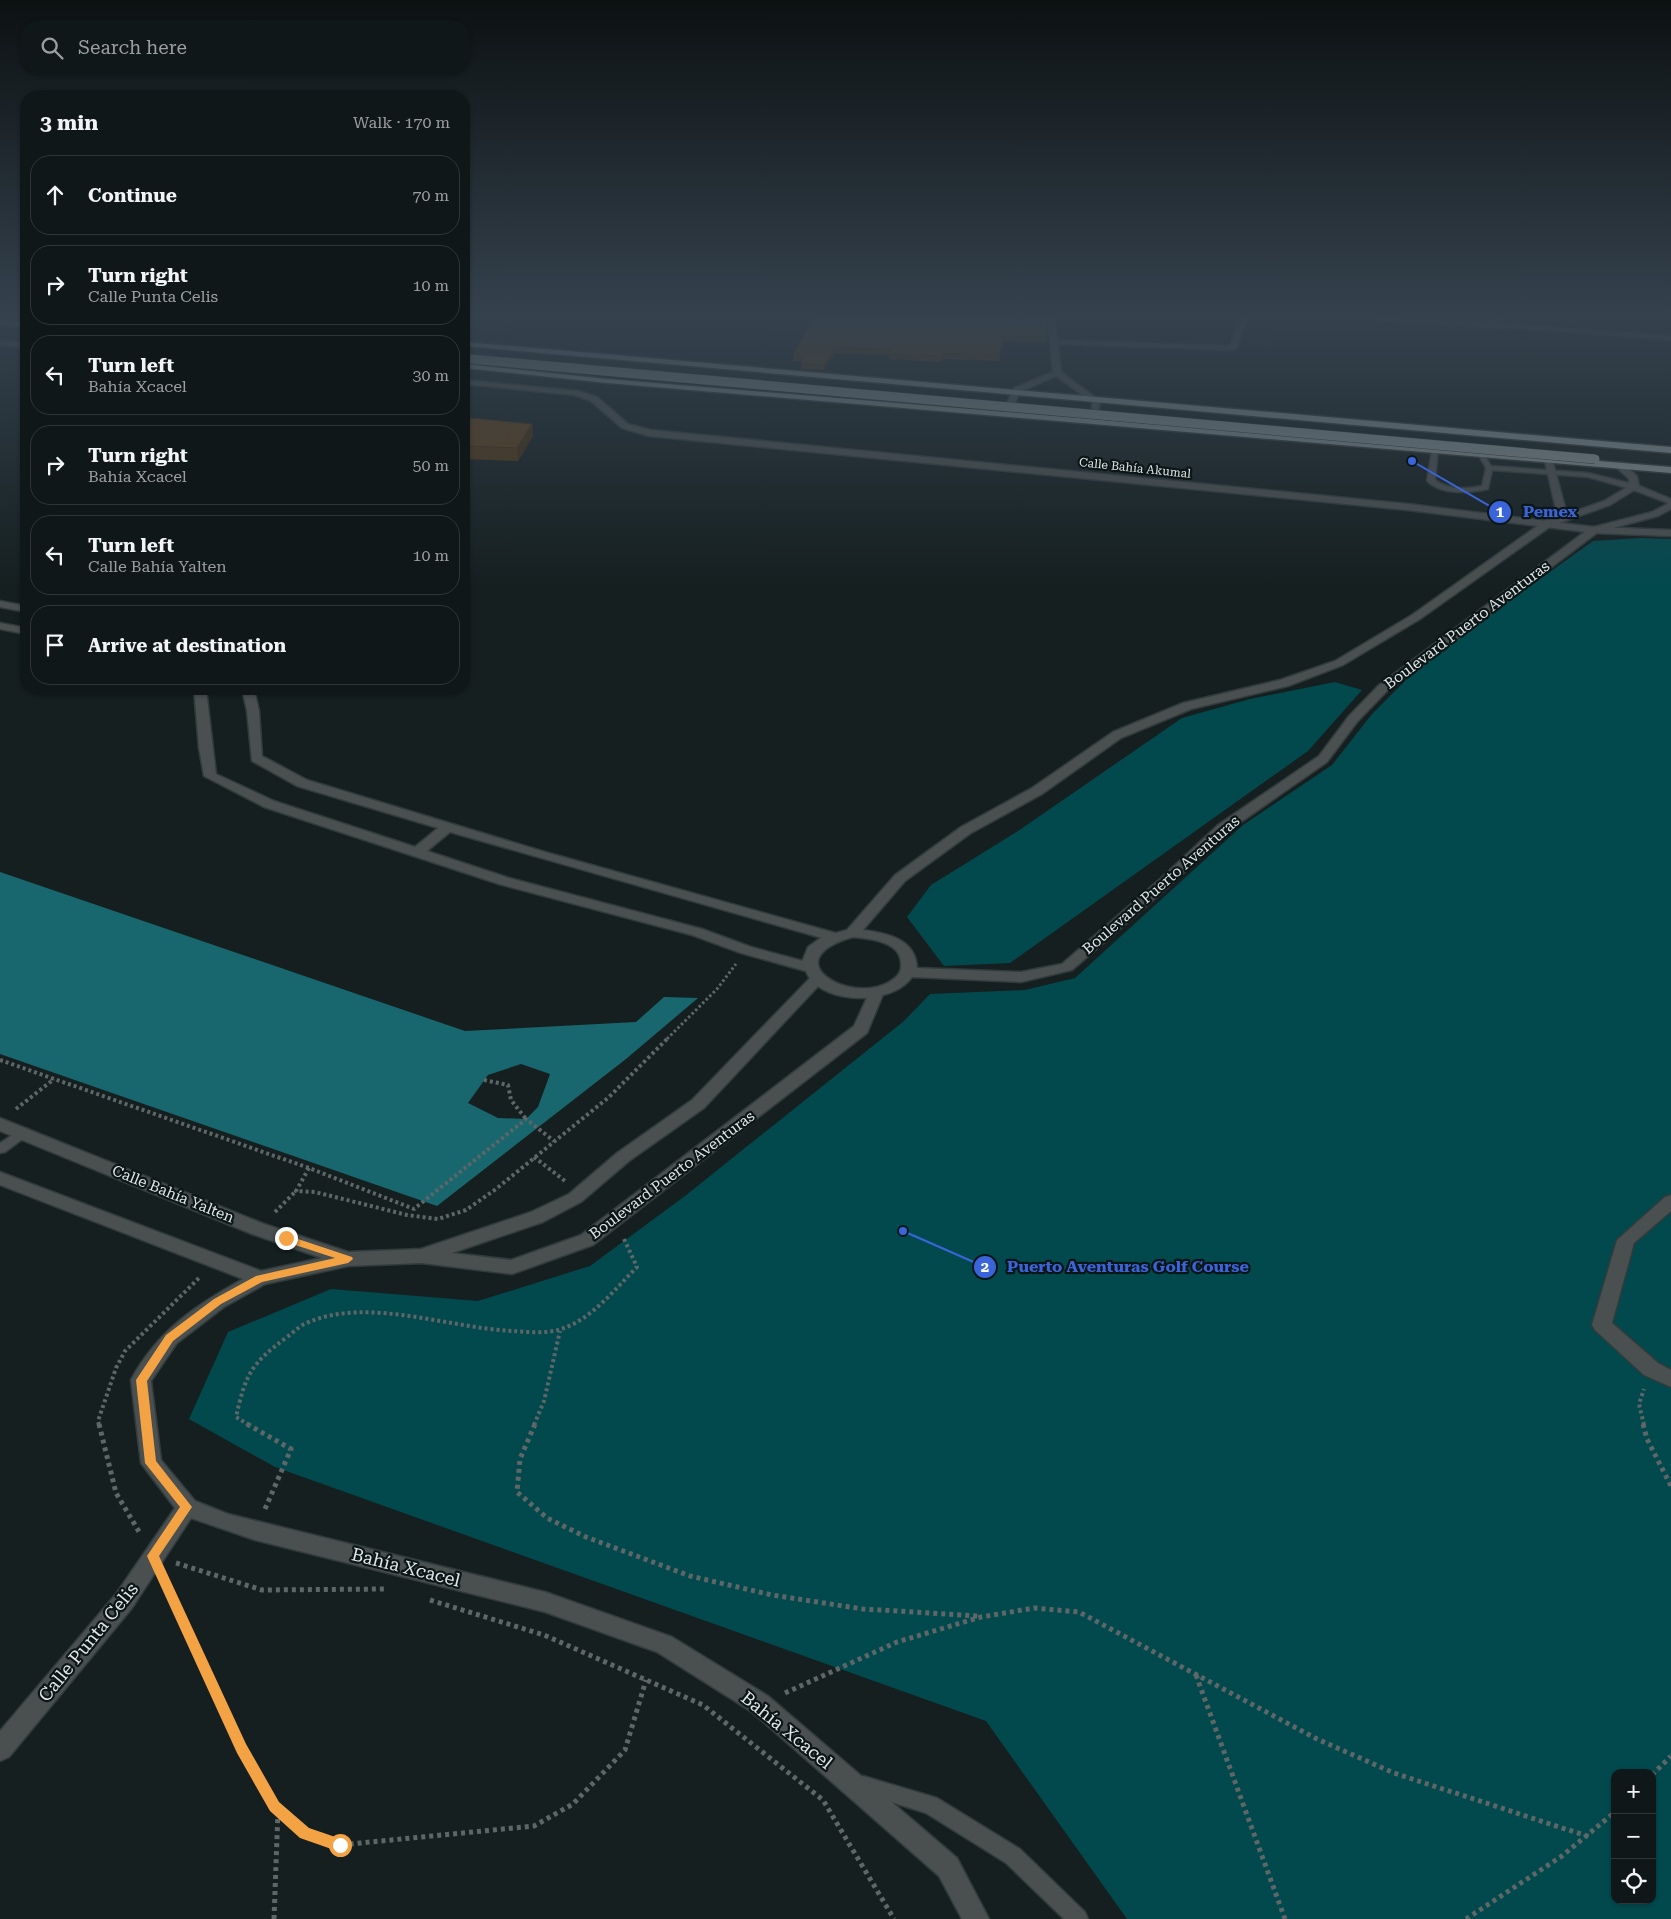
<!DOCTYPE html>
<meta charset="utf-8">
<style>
:root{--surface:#101718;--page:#1e2425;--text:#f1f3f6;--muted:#9c9fa2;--line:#303637}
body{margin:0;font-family:"Roboto Serif",serif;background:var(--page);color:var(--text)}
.controls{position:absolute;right:15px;bottom:15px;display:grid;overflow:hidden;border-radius:10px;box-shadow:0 1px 4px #0004}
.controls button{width:45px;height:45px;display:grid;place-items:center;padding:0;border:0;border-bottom:1px solid var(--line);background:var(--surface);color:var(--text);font:25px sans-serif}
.stop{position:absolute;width:15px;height:15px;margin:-11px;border:4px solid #f4a344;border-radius:50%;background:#fff}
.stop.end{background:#f4a344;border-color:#fff;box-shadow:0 1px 5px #0008}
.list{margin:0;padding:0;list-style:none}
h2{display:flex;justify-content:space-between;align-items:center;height:65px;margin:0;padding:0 20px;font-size:21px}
h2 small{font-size:16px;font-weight:400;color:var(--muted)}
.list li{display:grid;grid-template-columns:32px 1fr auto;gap:15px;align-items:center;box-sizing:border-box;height:80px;margin:0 10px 10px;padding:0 10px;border:1px solid var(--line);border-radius:20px}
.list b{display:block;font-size:19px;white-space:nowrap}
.list p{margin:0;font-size:16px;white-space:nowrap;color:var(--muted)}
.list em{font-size:16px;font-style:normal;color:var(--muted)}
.icon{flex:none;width:28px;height:28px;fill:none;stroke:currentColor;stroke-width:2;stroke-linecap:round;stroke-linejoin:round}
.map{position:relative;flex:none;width:1671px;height:1919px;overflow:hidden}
.search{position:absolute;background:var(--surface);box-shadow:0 1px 4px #0004;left:20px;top:20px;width:450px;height:55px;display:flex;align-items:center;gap:12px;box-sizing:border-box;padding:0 18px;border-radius:20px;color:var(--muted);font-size:19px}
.panel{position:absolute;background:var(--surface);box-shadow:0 1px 4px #0004;left:20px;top:90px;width:450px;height:605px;border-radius:20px}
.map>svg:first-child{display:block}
.green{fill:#02494e;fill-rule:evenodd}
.water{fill:#19676e;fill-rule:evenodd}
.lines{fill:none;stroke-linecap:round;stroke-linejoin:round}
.service-casing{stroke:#313b3c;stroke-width:3}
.minor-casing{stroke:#313b3c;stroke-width:3}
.tertiary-casing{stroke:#313b3c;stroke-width:3}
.trunk-casing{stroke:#313b3c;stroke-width:3}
.path-far2{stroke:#5e6667;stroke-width:3;stroke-dasharray:2.5 2.5;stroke-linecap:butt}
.path-far1{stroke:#5e6667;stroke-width:4;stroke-dasharray:3 3;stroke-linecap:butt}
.path{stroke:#5e6667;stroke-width:5;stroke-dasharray:4 4;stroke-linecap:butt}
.service{fill:#4a4f4f;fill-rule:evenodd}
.minor{fill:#4a4f4f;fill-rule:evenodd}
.tertiary{fill:#4a4f4f;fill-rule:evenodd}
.trunk{fill:#808b8c;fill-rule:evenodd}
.trunk-bridge-casing{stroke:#313b3c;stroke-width:10;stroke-linecap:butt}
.trunk-bridge{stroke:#808b8c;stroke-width:9}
.wall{fill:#533614}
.shaded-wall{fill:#442c10}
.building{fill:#613f17;stroke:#442c10}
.route{fill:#f4a344}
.labels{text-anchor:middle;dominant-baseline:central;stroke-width:4.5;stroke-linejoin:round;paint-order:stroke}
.far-street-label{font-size:12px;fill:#e0e6e7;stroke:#0c1617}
.street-label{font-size:15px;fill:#e0e6e7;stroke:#0c1617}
.near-street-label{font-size:18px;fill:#e0e6e7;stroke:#0c1617}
.leader{fill:none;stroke:#3a65da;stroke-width:2}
.callout-dot{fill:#3a65da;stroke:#0c1617;stroke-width:2}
.mark-label{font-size:15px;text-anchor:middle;font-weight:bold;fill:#fff}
.callout-label{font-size:16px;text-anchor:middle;font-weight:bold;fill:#3a65da;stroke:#0c1617;stroke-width:4.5;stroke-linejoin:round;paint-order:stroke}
</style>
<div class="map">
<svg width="1671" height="1919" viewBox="0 0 1671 1919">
<rect width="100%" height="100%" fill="#151f20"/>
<!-- green -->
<path class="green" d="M1642,538L1671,539V1919H1127L986,1721L275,1467L189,1419L228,1332L331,1289L478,1301L590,1266L685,1196L904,1021L930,994L1025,990L1075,978L1243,825L1332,765L1372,714L1424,662L1593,541ZM1615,1773H1652V1900H1615Z
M1335,682L1362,690L1308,751L1010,963L944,966L907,917L931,885L1018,831L1182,718L1250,699Z"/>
<!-- water -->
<path class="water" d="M0,872L465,1031L636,1022L664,997L698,998L626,1059L437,1206L0,1054ZM521,1064L550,1074L538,1107L526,1119L498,1118L468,1103L488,1075Z"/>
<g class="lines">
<defs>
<path id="service" d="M1504,324L1671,336V340L1502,327Z
M1435,448L1438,450L1435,480C1448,490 1466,489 1482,486L1486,468L1478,454L1481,452L1483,453L1491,466L1588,473L1637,485L1671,499V504L1631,489L1588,477L1492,470L1488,489C1469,493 1443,496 1427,481L1432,450Z
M23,1128L28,1129L29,1132L28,1135L5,1152L0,1153V1143Z
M863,1776L937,1798L1020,1849L1085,1912L1088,1919H1064L1006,1863L926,1813L856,1791L854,1785L856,1779Z"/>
<path id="minor" d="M1239,319H1247L1237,348L1233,350L1055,344L1051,342L1055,340L1230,346Z
M1379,319L1499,323L1497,319H1503L1508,326L1504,328L1383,321Z
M0,341L26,343V347L0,345Z
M464,380L578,391L597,397L628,424L650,430L1408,504L1594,527L1671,530V536L1594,533L1408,510L649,436L622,428L591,401L574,395L464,384Z
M0,601L26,606V612L0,607Z
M0,623L26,628V634L0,629Z
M194,689H206L216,774L274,801L415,847L438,828L297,786L252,761L247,711L242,689H254L259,711L262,756L307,780L545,852L839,934L841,937L839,940H829L450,832L427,851L509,878L702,929L751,947L814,964L817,967L809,972L741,953L692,935L499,884L264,807L204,776L199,748Z
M817,974L822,976L825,979L822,982L704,1108L629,1161L581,1202L543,1222L452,1253L511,1260L581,1235L854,1026L871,989H881L884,992L867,1033L593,1245L512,1274L421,1263L348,1266L265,1284L224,1307L177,1343L151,1381L161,1460L195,1501L228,1514L545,1592L672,1637L768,1696L957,1858L989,1919H962L939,1876L752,1712L657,1652L545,1612L255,1540L191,1518L132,1608L9,1757L0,1761V1731L116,1594L175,1508L141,1463L131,1380C157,1331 196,1305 243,1279L0,1185V1172L261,1271L322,1258L252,1234L0,1131V1118L264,1224L348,1252L421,1249L531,1212L569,1194L617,1153L692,1100L812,976Z
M1671,1195V1211L1634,1243L1612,1323L1658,1363L1671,1370V1387L1644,1375L1595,1330L1592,1325L1617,1240L1665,1197Z"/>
<path id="tertiary" d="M1048,319H1055L1061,372L1100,401C1100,414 1087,429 1076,421L1087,415L1092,410V402L1056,376L1020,392L1015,403L1018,410L1026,416L1025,418C1015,420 1010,411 1007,403L1014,388L1053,372Z
M1544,457L1552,459L1566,511L1561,516L1604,501L1629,486V479L1616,467V463H1622L1637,476L1639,487L1610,505L1551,526L1420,619L1343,665L1288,686L1191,709L1121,738L1042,794L971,833L905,881L863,930C887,933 916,939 917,968L1021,972L1062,964L1158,881L1218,825L1319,756L1349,716L1378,686L1590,528L1652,512L1671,502V509L1658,516L1598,532L1386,692L1357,722L1327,762L1228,831L1168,887L1072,970L1021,982L912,977C894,1002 844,1004 819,987C810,981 806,973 802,962L808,947L822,937L847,930L895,875L961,827L1032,788L1113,732L1183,703L1280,680L1335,661L1412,615L1543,522L1556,510ZM853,937C870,939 901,941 901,964C902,973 896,978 889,982C850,1005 773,960 853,937Z"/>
<path id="trunk" d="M0,321L26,323V327L0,325Z
M464,342L1671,447V453L464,346Z
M464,364L607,379L1671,467V473L607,383L464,368Z"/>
</defs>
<!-- service casing -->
<use href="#service" class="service-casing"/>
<!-- minor casing -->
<use href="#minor" class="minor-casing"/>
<!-- tertiary casing -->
<use href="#tertiary" class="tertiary-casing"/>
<!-- trunk casing -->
<use href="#trunk" class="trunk-casing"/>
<!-- path-far2 -->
<path class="path-far2" d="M667,1039L717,989L736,964"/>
<!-- path-far1 -->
<path class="path-far1" d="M0,1060L309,1168L414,1209L526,1119L554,1141
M484,1080L508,1085L511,1100L526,1119
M16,1109L54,1079
M534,1157L565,1181
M309,1168L296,1191L315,1192L407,1215L438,1219L466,1210L496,1189L609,1097L669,1037
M275,1212L296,1191
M99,1425L98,1421L116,1368L125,1351L200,1277
M249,1425L236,1417C246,1373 251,1364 287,1337C294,1332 300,1325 309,1322C369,1297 449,1328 512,1331C527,1332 546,1334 561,1329C591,1320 616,1288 637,1267L624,1239
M534,1425L544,1401L560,1331
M1644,1425L1639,1404L1644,1389"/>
<!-- path -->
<path class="path" d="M99,1424L116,1493L141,1535
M247,1424L291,1449L265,1509
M535,1424L520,1459L517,1492L547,1518L586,1537L690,1576L772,1595L863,1609L978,1616
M1643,1424L1647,1439L1671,1486
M176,1563L262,1590L386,1589
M166,1583L242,1749L275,1807L305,1834L340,1845L534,1826L573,1804L625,1750L646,1680
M430,1600L544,1635L703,1705L823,1800L894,1919
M1196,1675L1285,1919
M785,1693L897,1642L981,1617L1034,1608L1079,1612L1317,1739L1394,1773L1590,1837
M1652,1775L1671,1756
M274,1919L278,1810
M1466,1919L1562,1856L1615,1812"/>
<!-- service -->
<use href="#service" class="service"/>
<!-- minor -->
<use href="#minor" class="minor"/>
<!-- tertiary -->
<use href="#tertiary" class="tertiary"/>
<!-- trunk -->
<use href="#trunk" class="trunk"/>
<defs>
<path id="trunk-bridge" d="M470,359L1595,459"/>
</defs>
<!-- trunk-bridge casing -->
<use href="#trunk-bridge" class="trunk-bridge-casing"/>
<!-- trunk-bridge -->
<use href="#trunk-bridge" class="trunk-bridge"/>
</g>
<!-- wall -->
<path class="wall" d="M813,319H1047L1045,343L1003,341L999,361L942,359L941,362L889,359V355L835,353L824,370L801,369V364L802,361H793V355Z
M532,424L533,436L518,461L464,459V427Z"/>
<!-- shaded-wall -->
<path class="shaded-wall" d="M1003,336V341L999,361V355Z
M835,348V353L824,370V365Z
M532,424L533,436L518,461L517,448Z"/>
<!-- building -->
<path class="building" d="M813,319H1047L1046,337L1003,336L999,355L942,353V356L889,354L891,349L835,348L824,365L801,364L805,356L793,355Z
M470,418L532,424L517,448L464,446V427Z"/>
<!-- sky -->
<linearGradient id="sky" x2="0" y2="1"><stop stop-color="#0c1112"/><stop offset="0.54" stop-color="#35424e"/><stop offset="1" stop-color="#35424e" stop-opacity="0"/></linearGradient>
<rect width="1671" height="587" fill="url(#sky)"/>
<!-- route -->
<path class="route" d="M286,1235L352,1257L353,1259L348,1263L262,1282L221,1304L173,1341L147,1381L156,1461L192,1507L159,1556L246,1744L279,1802L309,1828L344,1840L346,1845L344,1850L340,1852L300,1838L270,1811L237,1753L147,1556L180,1507L145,1463L136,1380L166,1335L214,1299L256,1276L335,1258L283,1241V1236Z"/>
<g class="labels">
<!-- far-street labels -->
<g class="far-street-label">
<text transform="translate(1135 468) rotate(6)">Calle Bahía Akumal</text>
</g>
<!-- street labels -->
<g class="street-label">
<text transform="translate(1467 625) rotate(-37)">Boulevard Puerto Aventuras</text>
<text transform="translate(1161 885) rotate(-41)">Boulevard Puerto Aventuras</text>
<text transform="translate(672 1175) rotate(-37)">Boulevard Puerto Aventuras</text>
<text transform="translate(173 1194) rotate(22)">Calle Bahía Yalten</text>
</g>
<!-- near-street labels -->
<g class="near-street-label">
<text transform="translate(406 1567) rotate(14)">Bahía Xcacel</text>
<text transform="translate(88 1642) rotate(-51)">Calle Punta Celis</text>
<text transform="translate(787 1730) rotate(39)">Bahía Xcacel</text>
</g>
</g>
<!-- callouts -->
<path class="leader" d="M1412 461L1500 512M903 1231L985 1267"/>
<g class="callout-dot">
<circle cx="1412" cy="461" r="5"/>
<circle cx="903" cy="1231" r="5"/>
<circle cx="1500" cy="512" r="12"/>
<circle cx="985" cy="1267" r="12"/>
</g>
<g class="mark-label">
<text x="1500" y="517">1</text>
<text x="985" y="1272">2</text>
</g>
<g class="callout-label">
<text x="1550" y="517">Pemex</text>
<text x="1128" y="1272">Puerto Aventuras Golf Course</text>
</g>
</svg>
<div class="controls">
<button>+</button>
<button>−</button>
<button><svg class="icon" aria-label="locate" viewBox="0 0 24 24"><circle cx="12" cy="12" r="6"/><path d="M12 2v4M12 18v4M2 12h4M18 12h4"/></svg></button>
</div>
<div class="stop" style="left:340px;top:1845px"></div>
<div class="stop end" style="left:286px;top:1238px"></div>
<div class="search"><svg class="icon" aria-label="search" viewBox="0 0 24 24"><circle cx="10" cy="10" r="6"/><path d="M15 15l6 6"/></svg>Search here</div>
<section class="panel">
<h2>3 min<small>Walk · 170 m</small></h2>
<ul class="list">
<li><svg class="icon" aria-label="ahead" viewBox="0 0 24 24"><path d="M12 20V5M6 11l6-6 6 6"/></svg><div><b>Continue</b></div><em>70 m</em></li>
<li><svg class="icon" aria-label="right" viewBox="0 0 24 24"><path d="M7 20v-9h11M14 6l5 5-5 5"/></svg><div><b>Turn right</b><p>Calle Punta Celis</p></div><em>10 m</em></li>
<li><svg class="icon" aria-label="left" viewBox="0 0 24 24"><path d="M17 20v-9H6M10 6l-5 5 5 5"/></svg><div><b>Turn left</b><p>Bahía Xcacel</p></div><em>30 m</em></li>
<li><svg class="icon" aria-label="right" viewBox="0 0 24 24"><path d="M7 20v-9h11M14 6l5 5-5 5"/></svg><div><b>Turn right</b><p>Bahía Xcacel</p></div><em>50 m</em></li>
<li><svg class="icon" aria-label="left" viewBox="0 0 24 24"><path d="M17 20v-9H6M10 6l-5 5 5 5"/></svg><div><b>Turn left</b><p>Calle Bahía Yalten</p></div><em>10 m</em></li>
<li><svg class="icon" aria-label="arrive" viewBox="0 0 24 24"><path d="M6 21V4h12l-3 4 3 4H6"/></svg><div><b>Arrive at destination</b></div></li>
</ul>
</section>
</div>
